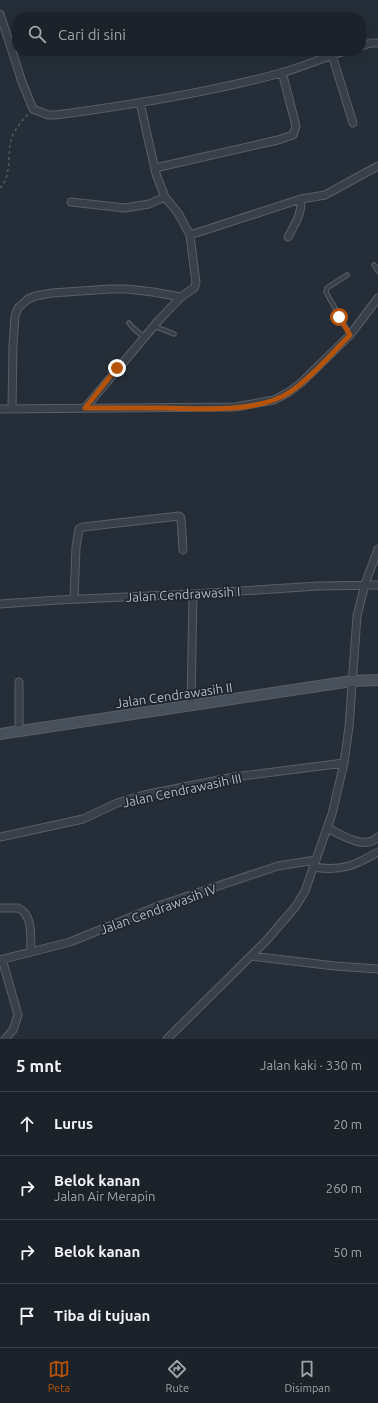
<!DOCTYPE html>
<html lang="id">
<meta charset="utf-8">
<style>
:root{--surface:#1c222a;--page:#292f36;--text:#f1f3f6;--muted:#a0a4a8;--line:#3a3f47;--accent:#b45309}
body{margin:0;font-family:Ubuntu,sans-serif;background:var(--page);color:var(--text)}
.stop{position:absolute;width:12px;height:12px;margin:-9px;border:3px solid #b45309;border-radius:50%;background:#fff}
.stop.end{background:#b45309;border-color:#fff;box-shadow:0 1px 4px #0008}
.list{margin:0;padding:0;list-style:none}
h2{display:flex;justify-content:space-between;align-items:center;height:52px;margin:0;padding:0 16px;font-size:17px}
h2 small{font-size:13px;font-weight:400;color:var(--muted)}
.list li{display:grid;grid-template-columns:26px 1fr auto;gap:12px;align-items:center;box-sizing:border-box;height:64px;padding:0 16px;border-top:1px solid var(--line)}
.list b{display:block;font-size:15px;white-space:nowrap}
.list p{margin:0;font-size:13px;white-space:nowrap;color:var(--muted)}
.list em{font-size:13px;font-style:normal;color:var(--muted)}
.icon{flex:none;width:22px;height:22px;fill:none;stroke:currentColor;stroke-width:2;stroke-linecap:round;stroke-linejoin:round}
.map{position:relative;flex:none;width:378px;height:1039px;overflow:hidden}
.search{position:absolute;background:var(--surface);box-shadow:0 4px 16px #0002;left:12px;right:12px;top:12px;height:44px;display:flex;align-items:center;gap:10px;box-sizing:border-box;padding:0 14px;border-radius:16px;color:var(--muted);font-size:15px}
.sheet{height:308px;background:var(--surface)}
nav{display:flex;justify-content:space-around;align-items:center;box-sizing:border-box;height:56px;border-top:1px solid var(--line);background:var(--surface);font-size:11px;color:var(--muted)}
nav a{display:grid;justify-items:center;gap:2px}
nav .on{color:var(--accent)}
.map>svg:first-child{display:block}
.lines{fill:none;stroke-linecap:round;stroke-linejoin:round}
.lane-casing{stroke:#575e67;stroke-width:5.5}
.street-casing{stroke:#575e67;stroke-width:9}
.secondary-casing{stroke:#575e67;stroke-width:12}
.path{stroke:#4c5c5e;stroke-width:1.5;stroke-dasharray:3 3;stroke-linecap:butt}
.lane{stroke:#394049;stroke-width:3.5}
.street{stroke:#394049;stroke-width:7}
.secondary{stroke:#47505b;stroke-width:10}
.route{stroke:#b45309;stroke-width:5}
.labels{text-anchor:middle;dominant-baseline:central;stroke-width:3.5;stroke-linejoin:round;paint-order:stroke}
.street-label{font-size:13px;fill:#b4bbc5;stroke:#1e252e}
</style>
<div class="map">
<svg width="378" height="1039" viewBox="0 0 378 1039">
<rect width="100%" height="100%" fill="#252e38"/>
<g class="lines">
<defs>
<path id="lane" d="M374,265L378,271
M347,275L327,288L326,292L350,335
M129,323L133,328L144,337
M154,326L174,334"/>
<path id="street" d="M0,14L22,82L33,109L48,115H56C132,105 207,93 281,73C302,67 323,58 345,51
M361,46L371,43H378
M332,55L353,123
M155,168L278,140L293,135L296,126L282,72
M71,202L125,208L149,204L165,197
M190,235L301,199L325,195L378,166
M288,237C295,224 302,214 301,199
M85,408L159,320L181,297L194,288L196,283L190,235L178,213L165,197L156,174L140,103
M0,409L235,407L274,400L289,392L302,382L350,335L378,298
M12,409L13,345L15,316L18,308L28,299L35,296L52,293L110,289H127L153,292L181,297
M74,599L76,547L79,529L83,527L179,516L181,518L183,550
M0,604L58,600L193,594L319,586L378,585
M191,706L193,594
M19,732V682
M327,828C341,834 364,851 378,837
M0,837L83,819L117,803L144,795L234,777L344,763
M314,867C340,872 356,865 378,852
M0,908H18C34,915 30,938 31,952
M251,956L335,966L378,969
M2,959L18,1015L13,1030L5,1039
M0,960L70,942L161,905L278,866L316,860
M167,1039L266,941L296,906L305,891L332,814L344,763L349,727L357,616L365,584L378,549"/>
<path id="secondary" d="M0,734L352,681L378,680"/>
</defs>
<!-- lane casing -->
<use href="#lane" class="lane-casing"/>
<!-- street casing -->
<use href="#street" class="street-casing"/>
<!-- secondary casing -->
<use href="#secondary" class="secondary-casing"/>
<!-- path -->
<path class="path" d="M0,188C12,176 7,156 11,140C14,130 21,122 28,114"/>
<!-- lane -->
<use href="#lane" class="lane"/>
<!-- street -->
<use href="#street" class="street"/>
<!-- secondary -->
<use href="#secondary" class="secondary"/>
</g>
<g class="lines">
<!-- route -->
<path class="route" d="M117,368L85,408C112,408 138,408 164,408C201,409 259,413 290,392C312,377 331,354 350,335L339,317"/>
</g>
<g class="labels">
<!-- street labels -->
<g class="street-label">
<text transform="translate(183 594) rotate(-3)">Jalan Cendrawasih I</text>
<text transform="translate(174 695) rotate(-8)">Jalan Cendrawasih II</text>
<text transform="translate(182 790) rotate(-12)">Jalan Cendrawasih III</text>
<text transform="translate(158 909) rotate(-20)">Jalan Cendrawasih IV</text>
</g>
</g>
</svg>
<div class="stop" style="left:339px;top:317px"></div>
<div class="stop end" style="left:117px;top:368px"></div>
<div class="search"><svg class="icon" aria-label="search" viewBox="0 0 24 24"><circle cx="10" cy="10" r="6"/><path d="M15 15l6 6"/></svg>Cari di sini</div>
</div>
<section class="sheet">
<h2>5 mnt<small>Jalan kaki · 330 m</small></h2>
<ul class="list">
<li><svg class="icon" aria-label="ahead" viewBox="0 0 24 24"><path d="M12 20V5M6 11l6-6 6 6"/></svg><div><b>Lurus</b></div><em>20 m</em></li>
<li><svg class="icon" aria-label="right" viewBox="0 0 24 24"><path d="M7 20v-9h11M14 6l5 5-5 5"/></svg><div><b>Belok kanan</b><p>Jalan Air Merapin</p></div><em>260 m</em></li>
<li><svg class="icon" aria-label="right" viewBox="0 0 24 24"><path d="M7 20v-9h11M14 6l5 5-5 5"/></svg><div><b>Belok kanan</b></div><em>50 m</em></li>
<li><svg class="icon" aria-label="arrive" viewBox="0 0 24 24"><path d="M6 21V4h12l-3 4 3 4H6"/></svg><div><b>Tiba di tujuan</b></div></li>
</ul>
</section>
<nav>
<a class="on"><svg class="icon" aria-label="map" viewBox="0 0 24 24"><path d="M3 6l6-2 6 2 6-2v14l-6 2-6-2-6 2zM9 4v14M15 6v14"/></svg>Peta</a>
<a><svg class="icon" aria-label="directions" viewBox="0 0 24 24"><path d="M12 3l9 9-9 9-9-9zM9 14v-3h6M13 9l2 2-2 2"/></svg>Rute</a>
<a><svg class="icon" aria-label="saved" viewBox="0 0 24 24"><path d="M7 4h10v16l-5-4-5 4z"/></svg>Disimpan</a>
</nav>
